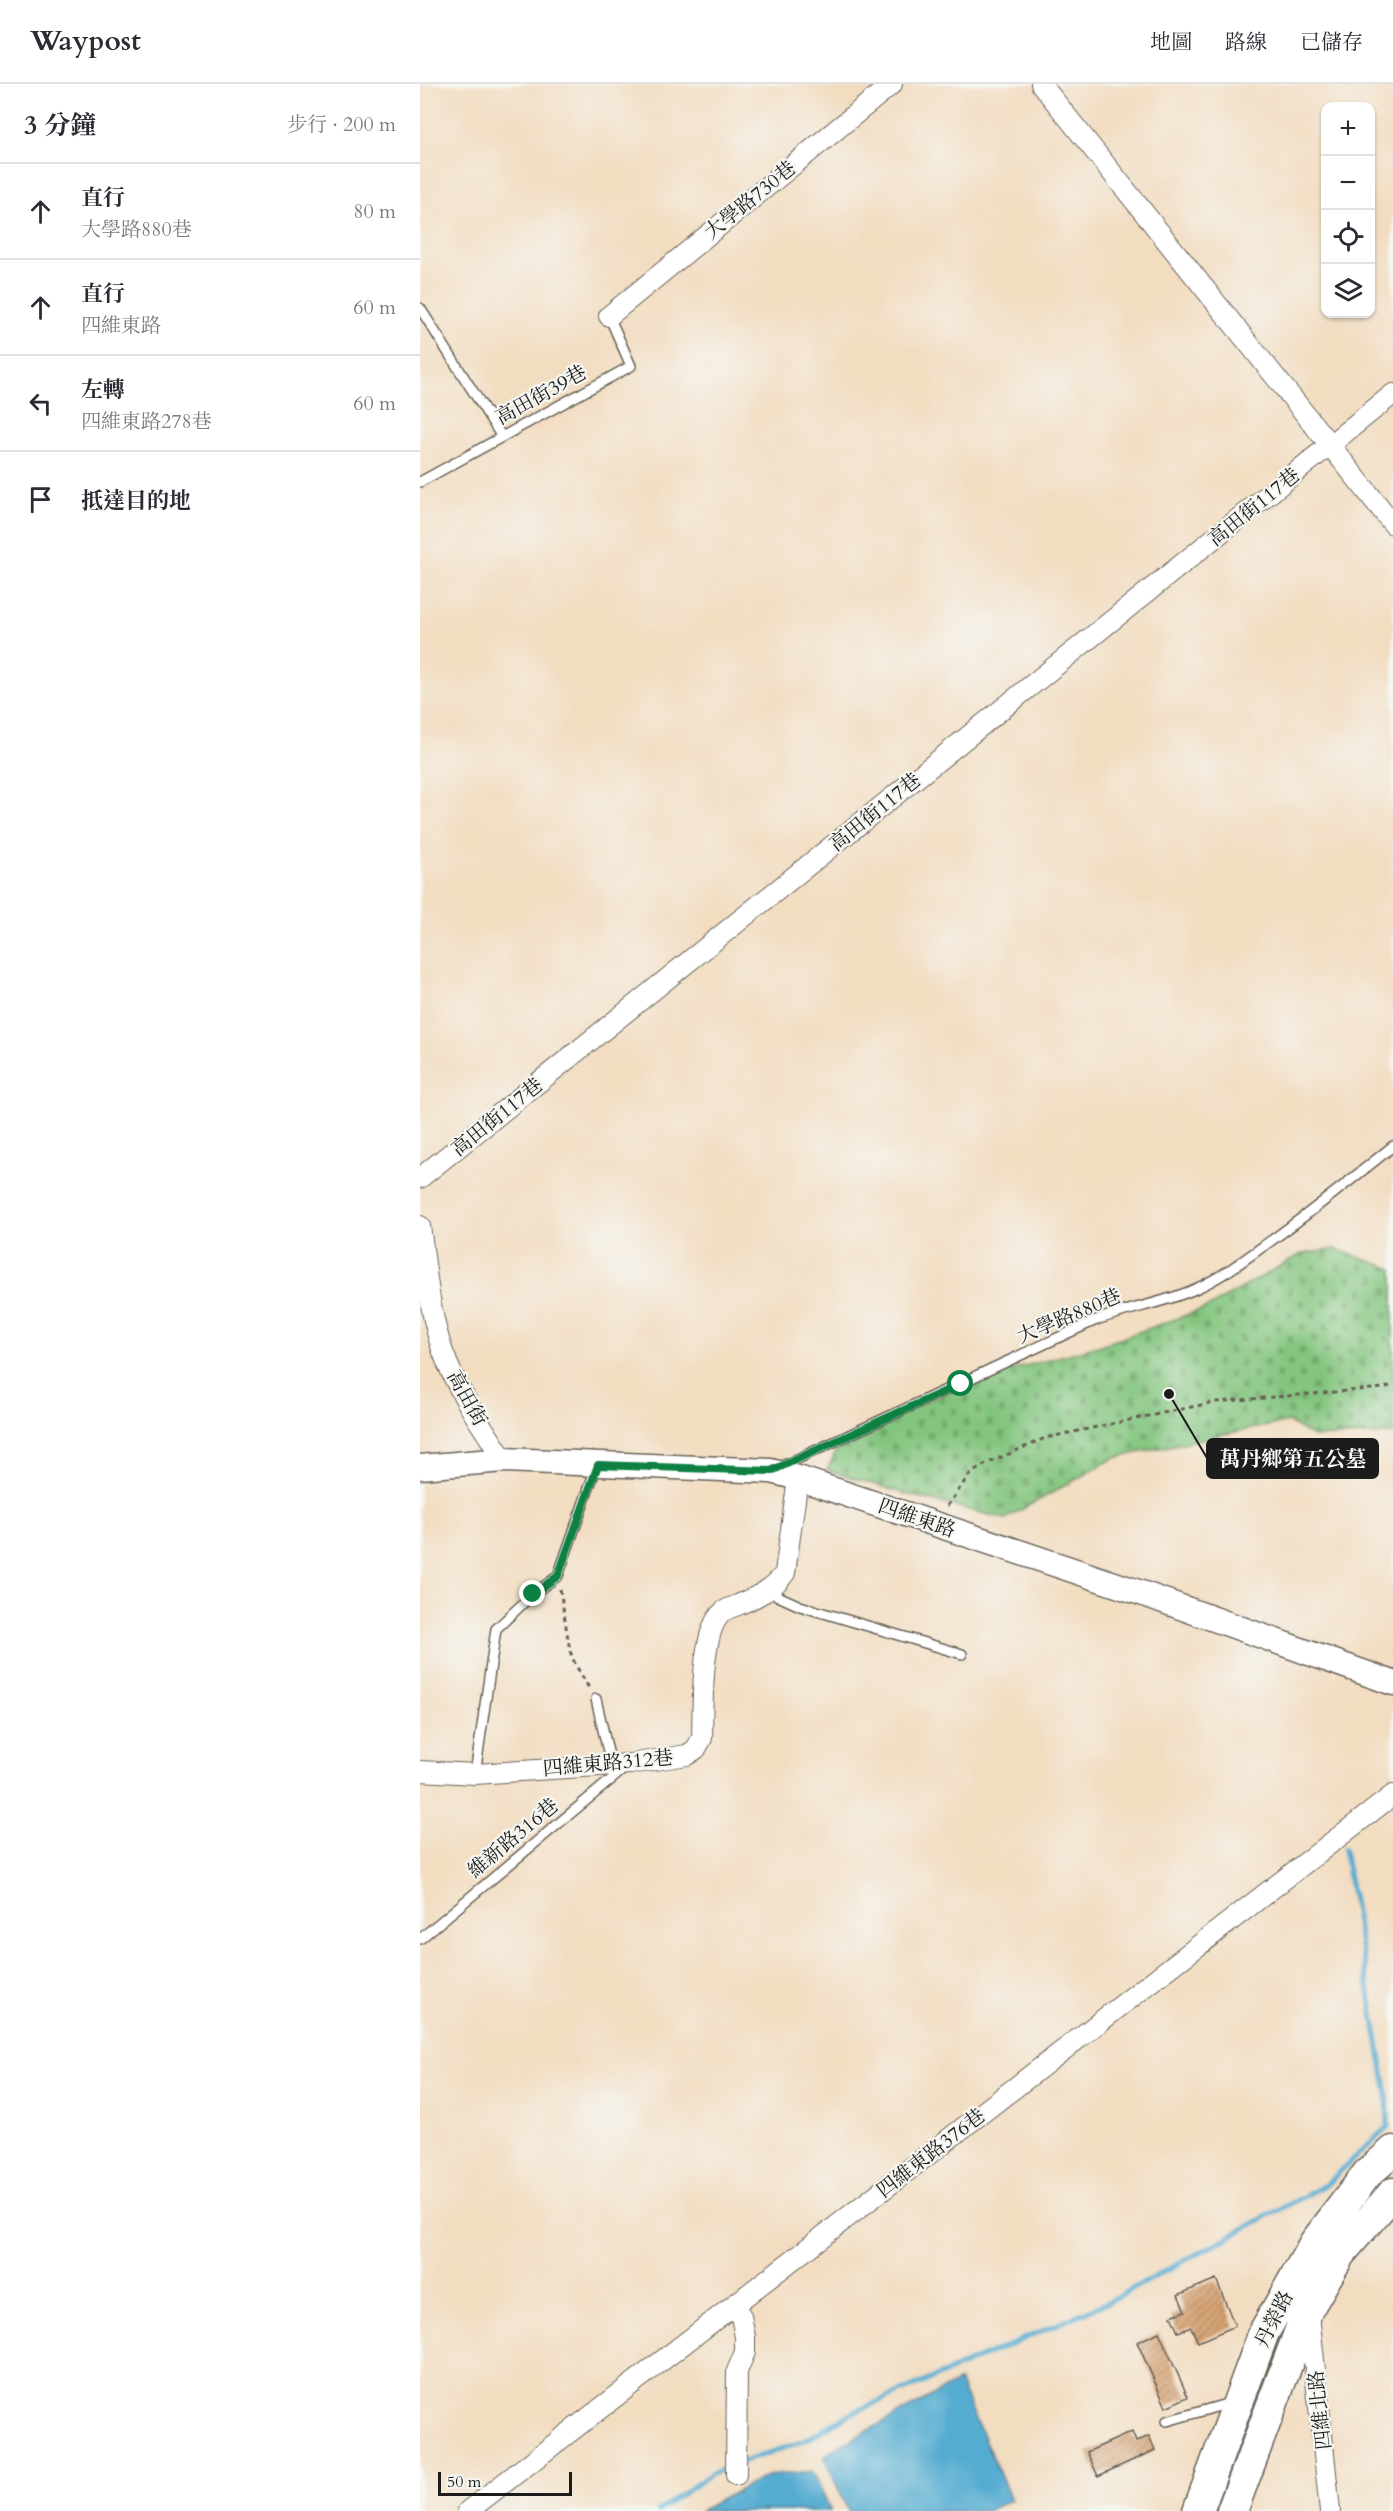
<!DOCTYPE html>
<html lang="zh-TW">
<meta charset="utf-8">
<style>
:root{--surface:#fff;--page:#f2f2f3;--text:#2b2b33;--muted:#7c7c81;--line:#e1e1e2}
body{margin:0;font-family:Cardo,"Noto Serif TC",serif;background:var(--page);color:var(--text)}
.controls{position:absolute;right:18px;top:18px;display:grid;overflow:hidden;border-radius:12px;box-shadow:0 2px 4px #0004}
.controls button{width:54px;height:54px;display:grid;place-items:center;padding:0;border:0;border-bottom:2px solid var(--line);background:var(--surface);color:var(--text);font:30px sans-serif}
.scale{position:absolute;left:18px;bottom:15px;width:134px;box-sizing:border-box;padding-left:6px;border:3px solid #1c1c1c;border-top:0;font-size:16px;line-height:21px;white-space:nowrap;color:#1c1c1c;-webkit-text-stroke:4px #f6f6f2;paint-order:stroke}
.stop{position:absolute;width:18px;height:18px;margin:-14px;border:4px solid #0b8043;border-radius:50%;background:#fff}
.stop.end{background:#0b8043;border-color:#fff;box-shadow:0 2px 6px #0008}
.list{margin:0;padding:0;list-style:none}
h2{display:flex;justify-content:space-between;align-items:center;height:78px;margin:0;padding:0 24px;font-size:26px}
h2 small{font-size:20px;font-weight:400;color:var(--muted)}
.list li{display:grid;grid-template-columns:39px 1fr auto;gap:18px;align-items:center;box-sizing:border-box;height:96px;padding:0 24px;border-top:2px solid var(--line)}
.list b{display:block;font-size:22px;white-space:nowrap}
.list p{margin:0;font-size:20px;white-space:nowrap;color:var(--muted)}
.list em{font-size:20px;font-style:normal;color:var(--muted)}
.icon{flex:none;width:33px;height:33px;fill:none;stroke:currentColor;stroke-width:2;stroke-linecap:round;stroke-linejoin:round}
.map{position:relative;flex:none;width:973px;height:2427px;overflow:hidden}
header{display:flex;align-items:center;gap:36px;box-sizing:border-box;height:84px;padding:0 30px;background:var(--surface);border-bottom:2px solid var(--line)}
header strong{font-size:28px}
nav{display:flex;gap:33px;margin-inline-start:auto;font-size:21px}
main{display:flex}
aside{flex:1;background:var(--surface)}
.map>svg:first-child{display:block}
.cemetery{fill:url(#cemetery-stones);stroke:#50704d;stroke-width:1.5}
.water{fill:#54acd1;stroke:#386476;stroke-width:1.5}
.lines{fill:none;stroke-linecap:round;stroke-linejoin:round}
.stream{stroke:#54acd1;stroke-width:5}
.building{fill:url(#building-hatch)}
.service-casing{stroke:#676056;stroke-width:12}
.minor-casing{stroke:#676056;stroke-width:22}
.tertiary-casing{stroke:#676056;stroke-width:27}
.primary-casing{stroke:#676056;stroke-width:33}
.path{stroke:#676056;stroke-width:3;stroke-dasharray:4.5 4.5;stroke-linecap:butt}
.service{stroke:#fff;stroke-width:9}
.minor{stroke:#fff;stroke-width:20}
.tertiary{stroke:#fff;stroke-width:24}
.primary{stroke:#fff;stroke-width:30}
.route{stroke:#0b8043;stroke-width:8}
.labels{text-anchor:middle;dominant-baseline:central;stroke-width:4.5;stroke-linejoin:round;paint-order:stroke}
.street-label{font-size:20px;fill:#1c1c1c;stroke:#f6f6f2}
.leader{fill:none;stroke:#1c1c1c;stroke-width:2}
.callout-dot{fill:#1c1c1c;stroke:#f6f6f2;stroke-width:2}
.callout{fill:#1c1c1c;stroke:#1c1c1c;stroke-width:2}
.callout-label{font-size:21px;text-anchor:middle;font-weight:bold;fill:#fff}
</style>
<header>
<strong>Waypost</strong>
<nav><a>地圖</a><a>路線</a><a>已儲存</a></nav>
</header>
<main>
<aside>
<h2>3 分鐘<small>步行 · 200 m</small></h2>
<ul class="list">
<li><svg class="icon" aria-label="ahead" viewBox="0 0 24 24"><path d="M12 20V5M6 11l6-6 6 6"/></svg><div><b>直行</b><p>大學路880巷</p></div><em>80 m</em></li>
<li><svg class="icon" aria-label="ahead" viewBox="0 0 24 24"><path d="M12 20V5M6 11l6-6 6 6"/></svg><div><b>直行</b><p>四維東路</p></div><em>60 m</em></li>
<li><svg class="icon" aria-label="left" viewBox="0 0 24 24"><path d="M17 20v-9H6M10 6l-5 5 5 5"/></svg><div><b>左轉</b><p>四維東路278巷</p></div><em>60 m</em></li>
<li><svg class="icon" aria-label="arrive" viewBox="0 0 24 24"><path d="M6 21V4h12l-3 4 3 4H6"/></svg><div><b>抵達目的地</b></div></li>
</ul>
</aside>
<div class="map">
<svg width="973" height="2427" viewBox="0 0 973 2427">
<defs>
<pattern id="cemetery-stones" width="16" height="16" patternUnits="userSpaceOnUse" patternTransform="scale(1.5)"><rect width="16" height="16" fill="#83c57e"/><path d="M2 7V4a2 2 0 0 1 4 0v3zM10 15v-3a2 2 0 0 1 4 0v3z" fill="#71a96c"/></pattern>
<pattern id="building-hatch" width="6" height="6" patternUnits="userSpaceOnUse" patternTransform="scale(1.5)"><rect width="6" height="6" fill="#d49e6c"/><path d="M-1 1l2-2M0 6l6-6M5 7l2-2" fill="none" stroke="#ab8058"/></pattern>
</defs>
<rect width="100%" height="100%" fill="#f6f6f2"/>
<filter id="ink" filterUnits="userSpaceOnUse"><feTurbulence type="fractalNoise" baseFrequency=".0167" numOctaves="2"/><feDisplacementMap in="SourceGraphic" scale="12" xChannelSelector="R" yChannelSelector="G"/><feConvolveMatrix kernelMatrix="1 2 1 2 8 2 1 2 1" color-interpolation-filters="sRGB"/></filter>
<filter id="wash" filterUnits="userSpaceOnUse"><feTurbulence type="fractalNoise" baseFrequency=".008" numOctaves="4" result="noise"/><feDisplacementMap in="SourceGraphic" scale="24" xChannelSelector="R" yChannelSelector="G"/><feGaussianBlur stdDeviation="1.35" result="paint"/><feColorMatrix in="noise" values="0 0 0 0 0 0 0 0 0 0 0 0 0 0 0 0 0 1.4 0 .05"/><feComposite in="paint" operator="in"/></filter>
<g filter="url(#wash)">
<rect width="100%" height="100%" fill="#f2ddc1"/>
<!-- cemetery -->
<path class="cemetery" d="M916,1165L973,1185V1350L893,1353L869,1338L804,1350L694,1374L585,1435L486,1410L407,1386L416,1367L474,1330L575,1290L682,1261L789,1223L881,1170Z"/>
<!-- water -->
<path class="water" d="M539,2297L591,2416L567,2427H428L404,2373L414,2365Z
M393,2387L411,2427H279L347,2392Z"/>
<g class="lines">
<!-- stream -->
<path class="stream" d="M320,2379L386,2356L428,2331L686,2219L907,2100L968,2042L967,2010L924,1765
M238,2427L292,2389L312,2382"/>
</g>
<g id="blocks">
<!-- building -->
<path class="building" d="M796,2195L815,2242L778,2258L771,2243L758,2248L751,2232L765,2227L758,2211Z
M739,2248L768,2313L746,2323L717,2258Z
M712,2348L716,2358L729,2352L735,2366L678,2392L667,2368Z"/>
</g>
</g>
<g filter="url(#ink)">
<use href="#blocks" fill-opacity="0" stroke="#676056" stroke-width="1.5"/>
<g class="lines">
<defs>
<path id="service" d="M0,224L82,353
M0,398L211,282L189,232
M358,1384L674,1237C707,1224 742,1220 775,1205C800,1194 823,1177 845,1161C889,1130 931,1096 973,1062
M350,1505L358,1512L380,1522L542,1570
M176,1615L191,1681
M55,1690L76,1545L113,1510L138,1492L177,1381
M0,1855L205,1684
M747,2337L810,2319"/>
<path id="minor" d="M621,0L973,440
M189,232L472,0
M0,1094L973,310
M0,1142C6,1183 9,1228 23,1268C37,1307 62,1342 84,1376
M0,1687L55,1690L210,1680L267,1671L276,1665L282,1654C283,1626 280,1545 303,1528C307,1524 314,1523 320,1520C337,1513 353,1505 365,1489L378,1394
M313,2223L321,2232L325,2253V2268L317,2287L316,2391
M889,2230L910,2427
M48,2427L973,1711"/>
<path id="tertiary" d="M0,1383L84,1376L351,1387L378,1394L727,1511L973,1599"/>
<path id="primary" d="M778,2427L844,2248L895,2158L947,2090L973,2067
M812,2427L888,2225L920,2170L973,2109"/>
</defs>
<!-- service casing -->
<use href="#service" class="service-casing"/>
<!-- minor casing -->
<use href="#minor" class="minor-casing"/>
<!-- tertiary casing -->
<use href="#tertiary" class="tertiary-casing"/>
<!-- primary casing -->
<use href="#primary" class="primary-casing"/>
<!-- path -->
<path class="path" d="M527,1422L550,1390L566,1380L625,1354L795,1318L963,1304L973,1301
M140,1505L150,1567L155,1580L169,1604"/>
<!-- service -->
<use href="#service" class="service"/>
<!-- minor -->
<use href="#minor" class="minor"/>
<!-- tertiary -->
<use href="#tertiary" class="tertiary"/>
<!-- primary -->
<use href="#primary" class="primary"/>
</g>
</g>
<g class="lines" filter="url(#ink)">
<!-- route -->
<path class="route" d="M113,1510L138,1492L178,1381L351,1387L541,1300"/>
</g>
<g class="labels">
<!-- street labels -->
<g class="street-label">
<text transform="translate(330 116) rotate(-39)">大學路730巷</text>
<text transform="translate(121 311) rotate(-29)">高田街39巷</text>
<text transform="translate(834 423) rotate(-39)">高田街117巷</text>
<text transform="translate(455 728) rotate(-39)">高田街117巷</text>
<text transform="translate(77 1033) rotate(-39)">高田街117巷</text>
<text transform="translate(649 1232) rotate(-23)">大學路880巷</text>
<text transform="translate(47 1314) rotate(61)">高田街</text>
<text transform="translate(497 1434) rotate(19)">四維東路</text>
<text transform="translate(188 1679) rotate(-5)">四維東路312巷</text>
<text transform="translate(93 1754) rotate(-40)">維新路316巷</text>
<text transform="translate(511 2069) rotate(-38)">四維東路376巷</text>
<text transform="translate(854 2235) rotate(-63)">丹榮路</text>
<text transform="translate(900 2326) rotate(-96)">四維北路</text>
</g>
</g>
<!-- callouts -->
<path class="leader" d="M749 1310L787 1374"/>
<circle class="callout-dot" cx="749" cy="1310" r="6"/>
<rect class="callout" x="787" y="1355" width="171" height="39" rx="6"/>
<g class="callout-label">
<text x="873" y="1382">萬丹鄉第五公墓</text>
</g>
</svg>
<div class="controls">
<button>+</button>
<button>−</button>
<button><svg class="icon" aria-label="locate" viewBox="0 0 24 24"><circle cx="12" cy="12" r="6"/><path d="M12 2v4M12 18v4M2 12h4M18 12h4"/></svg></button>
<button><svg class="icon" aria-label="layers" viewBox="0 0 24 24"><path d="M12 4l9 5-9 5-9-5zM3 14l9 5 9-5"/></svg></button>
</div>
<div class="scale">50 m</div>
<div class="stop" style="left:541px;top:1300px"></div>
<div class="stop end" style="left:113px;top:1510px"></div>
</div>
</main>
